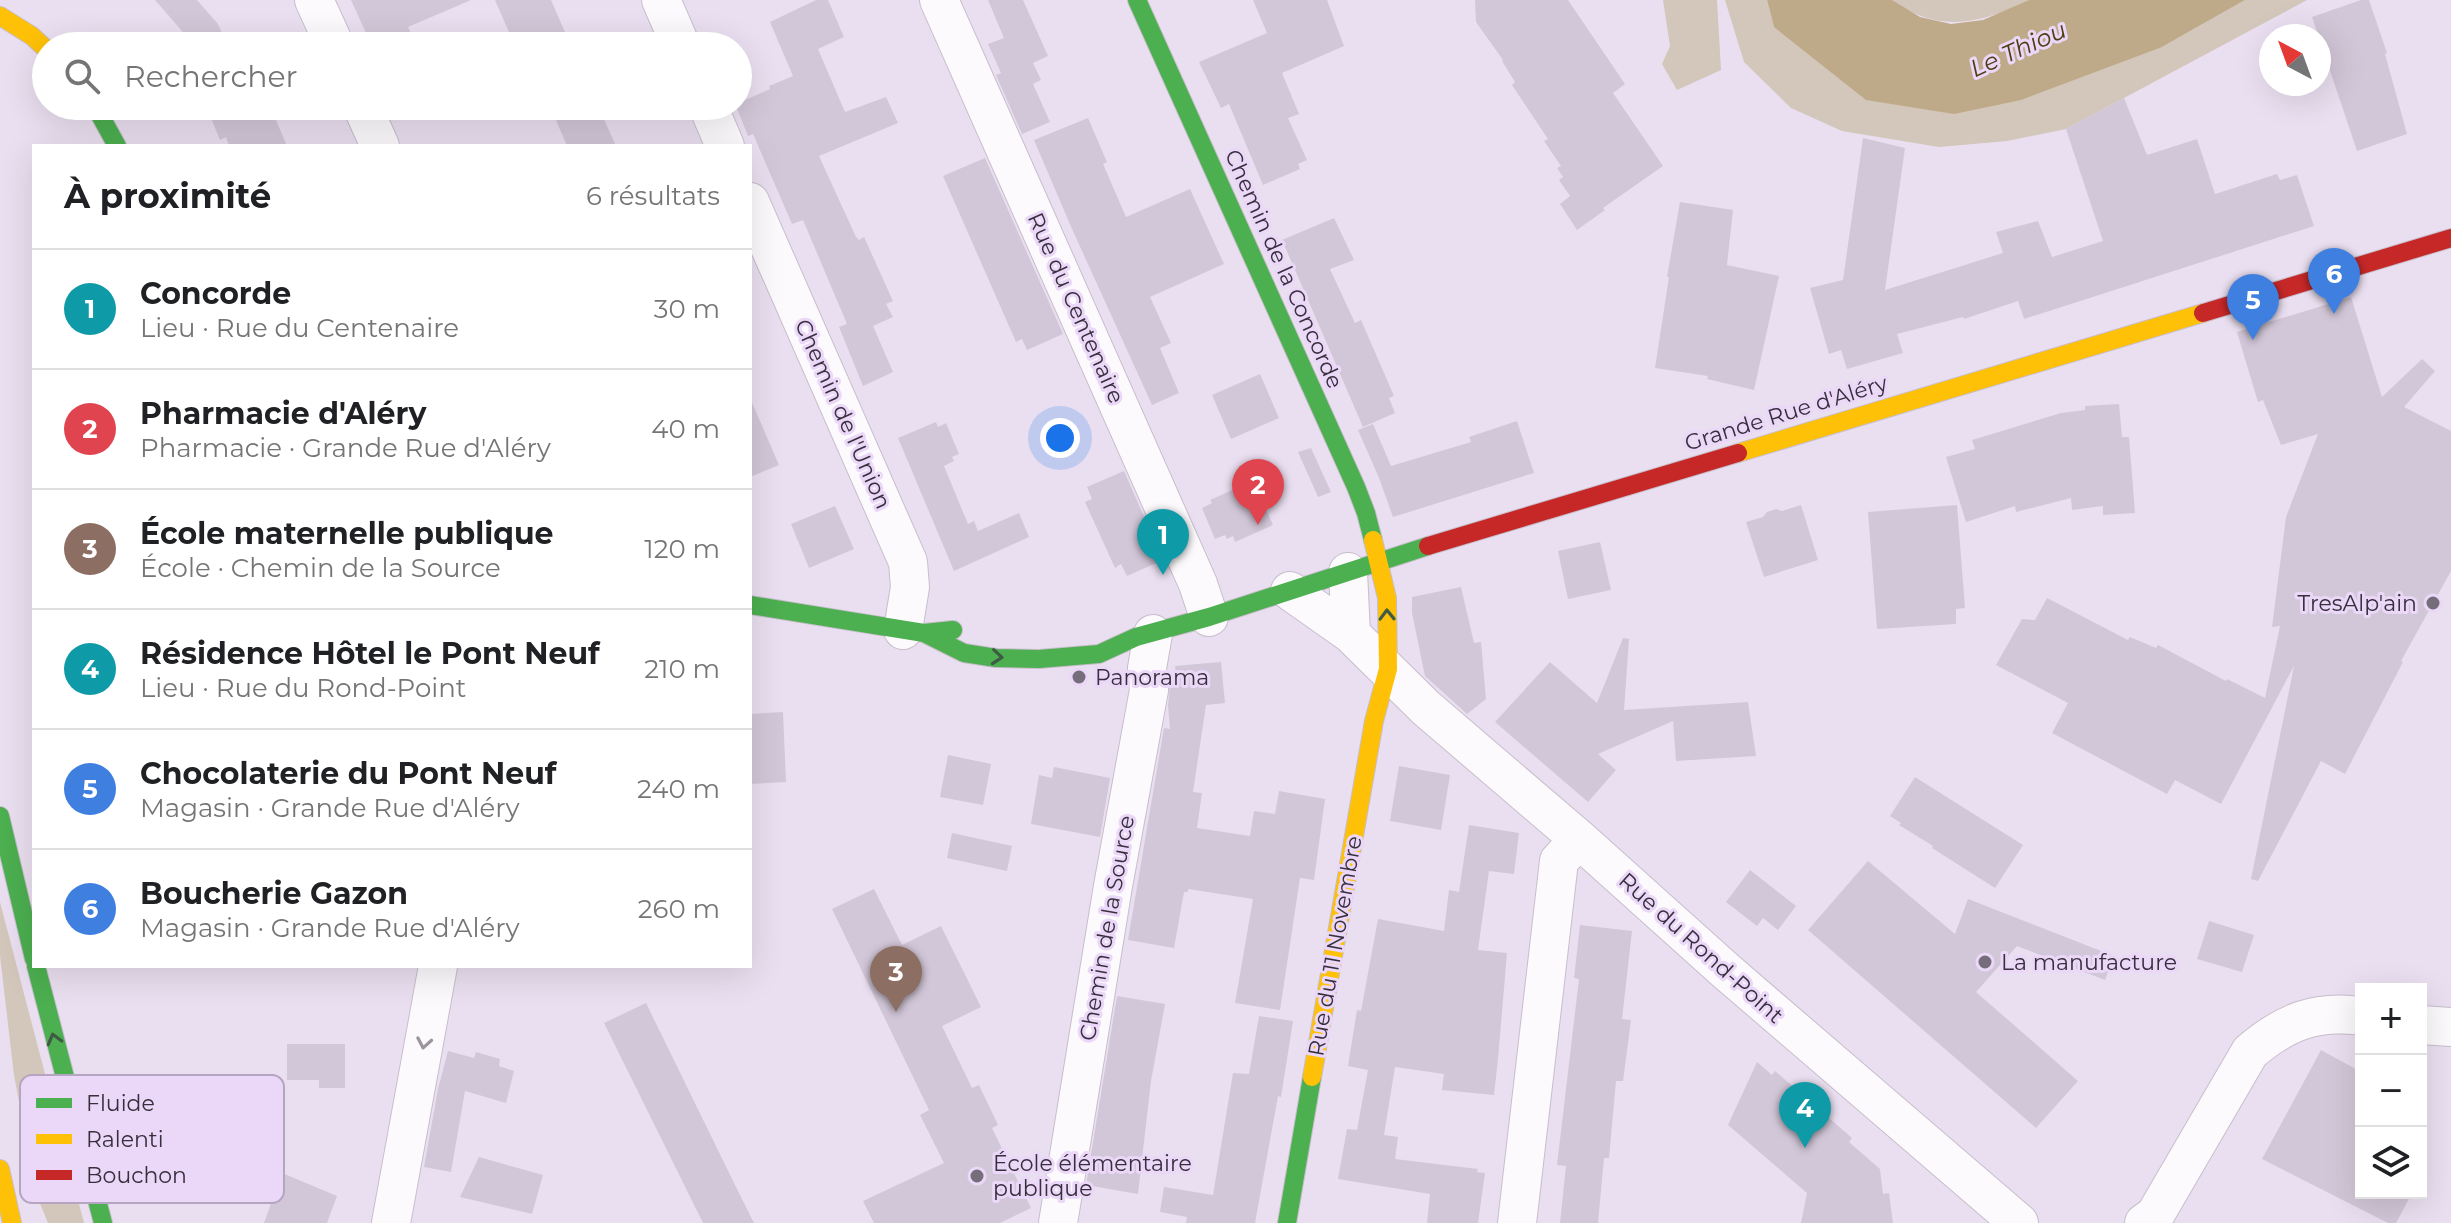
<!DOCTYPE html>
<html lang="fr">
<meta charset="utf-8">
<style>
:root{--surface:#fff;--page:#f6f6f6;--text:#202124;--muted:#757577;--line:#e0e0e0;--accent:#766d7b}
body{margin:0;font-family:Montserrat,sans-serif;background:var(--page);color:var(--text)}
.controls{position:absolute;right:24px;bottom:24px;display:grid;overflow:hidden;border-radius:0px;box-shadow:0 8px 32px #0002}
.controls button{width:72px;height:72px;display:grid;place-items:center;padding:0;border:0;border-bottom:2px solid var(--line);background:var(--surface);color:var(--text);font:40px sans-serif}
.compass{position:absolute;left:2259px;top:24px;width:72px;height:72px;border-radius:50%;background:var(--surface);box-shadow:0 8px 32px #0002;rotate:319deg}
.you{position:absolute;left:1060px;top:438px;width:28px;height:28px;margin:-20px;border:6px solid #fff;border-radius:50%;background:#1a73e8;box-shadow:0 0 0 12px #1a73e833}
.badge{display:grid;place-items:center;width:52px;height:52px;border-radius:50%;background:var(--accent);color:#fff;font-size:26px;font-weight:700}
.pin{position:absolute;translate:-50% -66px;filter:drop-shadow(0 2px 4px #0008)}
.pin::after{content:'';position:absolute;top:42px;width:28px;height:24px;background:inherit;clip-path:polygon(0 0,100% 0,50% 100%)}
.list{margin:0;padding:0;list-style:none}
h2{display:flex;justify-content:space-between;align-items:center;height:104px;margin:0;padding:0 32px;font-size:34px}
h2 small{font-size:26px;font-weight:400;color:var(--muted)}
.list li{display:grid;grid-template-columns:52px 1fr auto;gap:24px;align-items:center;box-sizing:border-box;height:120px;padding:0 32px;border-top:2px solid var(--line)}
.list b{display:block;font-size:30px;white-space:nowrap}
.list p{margin:0;font-size:26px;white-space:nowrap;color:var(--muted)}
.list em{font-size:26px;font-style:normal;color:var(--muted)}
.icon{flex:none;width:44px;height:44px;fill:none;stroke:currentColor;stroke-width:2;stroke-linecap:round;stroke-linejoin:round}
.map{position:relative;flex:none;width:2451px;height:1223px;overflow:hidden}
.search{position:absolute;background:var(--surface);box-shadow:0 8px 32px #0002;left:32px;top:32px;width:720px;height:88px;display:flex;align-items:center;gap:20px;box-sizing:border-box;padding:0 28px;border-radius:44px;color:var(--muted);font-size:30px}
.panel{position:absolute;background:var(--surface);box-shadow:0 8px 32px #0002;left:32px;top:144px;width:720px;height:824px;border-radius:0px}
.map>svg:first-child{display:block}
.green{fill:#d3c6ba}
.water{fill:#beaa89}
.building{fill:#d2c7d8}
.lines{fill:none;stroke-linecap:round;stroke-linejoin:round}
.street-casing{stroke:#c7becb;stroke-width:40}
.fast-casing{stroke:#c7becb;stroke-width:20}
.slow-casing{stroke:#c7becb;stroke-width:20}
.jam-casing{stroke:#c7becb;stroke-width:20}
.street{stroke:#fcfafd;stroke-width:38}
.fast{stroke:#4caf50;stroke-width:18}
.slow{stroke:#ffc107;stroke-width:18}
.jam{stroke:#c62828;stroke-width:18}
.oneway{stroke:#3e5c43}
.oneway2{stroke:#9a949c}
.poi-dot{fill:#766d7b;stroke:#ebd7f8;stroke-width:3}
.labels{text-anchor:middle;dominant-baseline:central;stroke-width:6;stroke-linejoin:round;paint-order:stroke}
.street-label{font-size:22px;fill:#372f3c;stroke:#ebd7f8}
.poi-label{font-size:22px;fill:#372f3c;stroke:#ebd7f8;text-anchor:start}
.water-label{font-size:24px;font-style:italic;fill:#4d3d0f;stroke:#ebd7f8}
.key{fill:#ebd7f8;stroke:#b5a5c0;stroke-width:2}
.key-label{font-size:22px;fill:#372f3c}
</style>
<div class="map">
<svg width="2451" height="1223" viewBox="0 0 2451 1223">
<rect width="100%" height="100%" fill="#eadff0"/>
<!-- green -->
<path class="green" d="M1663,0H1717L1721,70L1677,90L1662,64L1670,46Z
M1725,0H1767L1774,27L2162,47L2245,0H2307L2066,129L2007,141L1939,147L1842,131L1791,108L1744,62Z
M1892,0H2029C1981,24 1938,34 1892,0Z
M0,902L84,1223H48L37,1196L14,1075L0,956Z"/>
<!-- water -->
<path class="water" d="M1767,0H1892L1920,17L1951,24L1983,20L2029,0H2245L2162,47L2021,100L1954,114L1866,100L1774,27Z"/>
<!-- building -->
<path class="building" d="M155,0H197L218,24L228,46H195Z
M351,0H471L408,27L417,46H372Z
M495,0H551L571,46H515Z
M816,0H828L844,37L818,49L845,112L886,97L898,123L819,156L856,237L859,240L864,237L893,301L886,304L893,317L873,326L893,372L863,386L839,327L847,324L803,220L792,224L753,134L748,136L736,106L738,103L770,89L769,86L793,76L770,22Z
M988,0H1023L1048,56L1033,63L1041,80L1033,84L1050,122L1022,134L996,75L1001,73L988,44L1004,38Z
M1253,0H1327L1344,46L1282,73L1299,114L1288,118L1307,160L1298,164L1300,169L1263,185L1229,104L1221,108L1199,62L1267,33Z
M1475,0H1568L1625,84L1613,93L1663,166L1603,208L1605,210L1577,230L1560,204L1570,196L1559,180L1563,177L1557,168L1561,166L1544,141L1548,139L1512,85L1515,82L1502,61L1503,60L1476,22Z
M2361,0H2369L2387,53L2385,54L2407,134L2357,151L2312,17Z
M2124,98L2147,155L2197,139L2215,194L2277,174L2280,180L2297,175L2314,226L2024,319L2018,301L1964,319L1963,317L1897,334L1903,353L1847,369L1841,350L1829,354L1810,288L1843,280L1863,138L1905,148L1885,290L2003,253L1996,232L2038,221L2052,257L2103,241L2066,129Z
M206,106H270L287,146H229L226,137L220,140Z
M550,106H598L616,146H567Z
M1088,118L1107,162L1103,164L1126,217L1190,189L1224,264L1150,297L1171,343L1160,348L1179,393L1152,405L1072,229L1034,140Z
M985,158L1063,334L1027,350L1022,339L1016,342L943,176Z
M1680,202L1733,210L1727,265L1779,276L1754,390L1707,379L1708,376L1655,368L1669,277H1667Z
M1334,218L1354,260L1330,269L1355,323L1361,320L1394,396L1389,398L1395,413L1363,427L1282,240Z
M2351,297L2382,397L2422,359L2435,371L2404,407L2451,431V571L2401,661L2403,662L2345,774L2321,761L2258,881L2251,879L2294,666L2221,804L2175,780L2167,794L2052,733L2068,703L1996,665L2022,619L2035,620L2047,598L2128,640L2130,637L2156,648L2158,645L2226,681L2227,679L2265,698L2280,626L2272,627L2286,517L2318,434L2281,445L2263,400L2258,402L2237,332Z
M1260,374L1279,418L1231,439L1212,395Z
M750,398L779,465L750,477Z
M2119,404L2122,437H2129L2135,513L2103,515V506L2072,510L2071,498L2016,512L2015,506L1966,522L1946,457L1975,449L1972,440L2061,413L2085,410V406Z
M1517,421L1534,473L1393,517L1379,478L1358,430L1373,424L1391,466L1471,442L1469,437Z
M936,422L938,427L946,423L959,454L952,457L954,461L944,466L968,524L974,521L978,531L1019,513L1029,537L954,571L898,438Z
M1311,448L1331,492L1318,497L1298,452Z
M1124,471L1163,560L1127,576L1121,564L1115,568L1085,502L1092,499L1087,487Z
M1253,481L1273,525L1235,542L1233,536L1227,539L1225,535L1215,539L1202,508L1212,503L1210,500Z
M1801,505L1818,560L1764,577L1746,522L1763,517L1767,512L1776,509L1782,511Z
M1957,505L1965,608L1956,609V624L1877,629L1868,512Z
M835,506L854,549L809,568L791,524Z
M1600,542L1611,590L1568,599L1558,551Z
M1461,587L1474,643L1481,642L1486,699L1467,714L1425,676L1412,613V597Z
M1623,638L1629,639L1624,710L1748,702L1756,756L1676,761L1673,721L1598,754L1616,770L1588,802L1495,722L1550,662L1597,703Z
M1221,662L1225,703L1206,705L1193,792L1202,793L1197,828L1250,836L1254,811L1275,814L1279,791L1325,799L1314,880L1300,878L1280,1010L1235,1003L1253,899L1188,889V892H1184L1174,948L1128,940L1164,728L1170,729L1168,706L1170,683L1177,682L1175,666Z
M783,712L786,782L750,784V714Z
M948,755L991,764L983,805L940,797Z
M1399,766L1450,775L1441,830L1390,821Z
M1054,767L1110,778L1100,837L1031,824L1039,775L1052,778Z
M1915,777L2023,845L1995,888L1932,848L1933,846L1899,825L1901,823L1890,816Z
M1469,825L1519,833L1514,874L1489,871L1478,950L1507,953L1498,1059L1494,1095L1442,1090L1444,1074L1395,1067L1384,1135L1398,1137L1395,1159L1478,1169L1477,1172L1485,1173L1478,1223H1427L1430,1194L1338,1179L1347,1129L1357,1130L1368,1070L1348,1066L1357,1010L1361,1011L1378,919L1444,931L1449,890L1459,892Z
M952,833L1012,846L1007,871L947,858Z
M1868,861L1955,934L1968,899L2114,956L2105,980L2017,946L1976,992L2078,1081L2036,1128L1808,930Z
M1750,870L1796,906L1778,930L1763,918L1757,926L1726,902Z
M874,889L902,945L941,926L981,1007L942,1026L972,1088L979,1085L998,1125L992,1128L1031,1208L1000,1223H874L863,1201L944,1163L920,1115L929,1110L832,909Z
M2209,921L2254,935L2242,972L2197,959Z
M1580,925L1632,931L1622,1019L1631,1020L1623,1081H1616L1609,1158H1604L1598,1223H1560L1566,1166L1557,1165L1579,979L1574,978Z
M1117,996L1165,1004L1151,1081L1138,1194L1086,1185Z
M646,1003L736,1187L754,1223H703L604,1023Z
M1259,1016L1293,1021L1281,1097L1278,1096L1255,1223H1186L1187,1217L1160,1212L1164,1187L1213,1195L1233,1073L1249,1074Z
M287,1044H345V1088H319V1080H287Z
M2321,1050L2361,1072V1193H2412L2396,1223H2388L2262,1159Z
M448,1051L474,1058L476,1052L500,1059L499,1066L514,1071L506,1103L465,1091L451,1172L424,1167L438,1089Z
M1757,1062L1772,1075L1775,1071L1852,1138L1849,1142L1880,1169L1883,1194L1889,1193L1893,1223H1801L1807,1193L1728,1125Z
M479,1157L543,1175L532,1214L460,1197Z
M282,1173L337,1196L327,1223H264Z"/>
<g class="lines">
<defs>
<path id="street" d="M314,0L335,46
M661,0L681,46
M939,0L1198,584L1209,617
M362,106L380,146
M708,106L725,146
M750,202L908,562L910,587L903,630
M1348,572L1351,634L1426,708L1579,839L1726,971L2019,1223
M1290,591L1351,634
M2421,1025L2451,1027
M391,1223L438,966
M1058,1223L1113,886L1149,690L1147,668L1153,634
M1517,1223L1559,861L1579,839
M2144,1223L2155,1215L2250,1052C2285,1022 2315,1010 2361,1016"/>
<path id="fast" d="M1137,0L1356,487L1366,513L1373,540
M95,106L117,146
M750,605L924,633L953,630
M924,633L964,653L996,658L1039,659L1099,654L1136,637L1209,617L1428,546
M0,816L34,959
M36,966L103,1223
M1287,1223L1312,1077"/>
<path id="slow" d="M0,16L32,36L46,49
M1738,453L2203,313
M1312,1077L1374,721L1388,669L1387,598L1373,540
M0,1169L12,1223"/>
<path id="jam" d="M2203,313L2451,238
M1428,546L1738,453"/>
</defs>
<!-- street casing -->
<use href="#street" class="street-casing"/>
<!-- fast casing -->
<use href="#fast" class="fast-casing"/>
<!-- slow casing -->
<use href="#slow" class="slow-casing"/>
<!-- jam casing -->
<use href="#jam" class="jam-casing"/>
<!-- street -->
<use href="#street" class="street"/>
<!-- fast -->
<use href="#fast" class="fast"/>
<!-- slow -->
<use href="#slow" class="slow"/>
<!-- jam -->
<use href="#jam" class="jam"/>
</g>
<!-- one-way arrows -->
<defs><path id="oneway-chevron" d="M-2-3.5L2.5 0L-2 3.5" fill="none" stroke-width="1.6" stroke-linecap="round" stroke-linejoin="round" transform="scale(2)"/></defs>
<g class="oneway">
<use href="#oneway-chevron" transform="translate(1387 615) rotate(-91)"/>
<use href="#oneway-chevron" transform="translate(997 657) rotate(5)"/>
<use href="#oneway-chevron" transform="translate(54 1039) rotate(-105)"/>
</g>
<use class="oneway2" href="#oneway-chevron" transform="translate(424 1043) rotate(100)"/>
<!-- markers -->
<g class="poi-dot">
<circle cx="2433" cy="603" r="8"/>
<circle cx="1079" cy="677" r="8"/>
<circle cx="1985" cy="962" r="8"/>
<circle cx="977" cy="1176" r="8"/>
</g>
<g class="labels">
<!-- street labels -->
<g class="street-label">
<text transform="translate(1284 269) rotate(66)">Chemin de la Concorde</text>
<text transform="translate(1076 308) rotate(66)">Rue du Centenaire</text>
<text transform="translate(1786 413) rotate(-17)">Grande Rue d'Aléry</text>
<text transform="translate(843 414) rotate(66)">Chemin de l'Union</text>
<text transform="translate(1107 928) rotate(-80)">Chemin de la Source</text>
<text transform="translate(1335 946) rotate(-80)">Rue du 11 Novembre</text>
<text transform="translate(1701 948) rotate(42)">Rue du Rond-Point</text>
</g>
<!-- poi labels -->
<g class="poi-label">
<text x="2417" y="603" text-anchor="end">TresAlp'ain</text>
<text x="1095" y="677">Panorama</text>
<text x="2001" y="962">La manufacture</text>
<text x="993" y="1163">École élémentaire<tspan x="993" dy="25">publique</tspan></text>
</g>
<!-- water labels -->
<g class="water-label">
<text transform="translate(2018 49) rotate(-24)">Le Thiou</text>
</g>
</g>
<!-- legend -->
<rect x="20" y="1075" width="264" height="128" rx="12" class="key"/>
<rect x="36" y="1098" width="36" height="10" fill="#4caf50"/>
<rect x="36" y="1134" width="36" height="10" fill="#ffc107"/>
<rect x="36" y="1170" width="36" height="10" fill="#c62828"/>
<g class="key-label">
<text x="86" y="1111">Fluide</text>
<text x="86" y="1147">Ralenti</text>
<text x="86" y="1183">Bouchon</text>
</g>
</svg>
<div class="controls">
<button>+</button>
<button>−</button>
<button><svg class="icon" aria-label="layers" viewBox="0 0 24 24"><path d="M12 4l9 5-9 5-9-5zM3 14l9 5 9-5"/></svg></button>
</div>
<svg class="compass" viewBox="-18 -18 36 36"><path d="M0-13l5 13h-10z" fill="#e53935"/><path d="M0 13l5-13h-10z" fill="#757577"/></svg>
<div class="you"></div>
<div class="pin badge" style="left:1163px;top:575px;background:#0f9aa8">1</div>
<div class="pin badge" style="left:1258px;top:525px;background:#e0444e">2</div>
<div class="pin badge" style="left:896px;top:1012px;background:#8d6e63">3</div>
<div class="pin badge" style="left:1805px;top:1148px;background:#0f9aa8">4</div>
<div class="pin badge" style="left:2253px;top:340px;background:#3f7fe0">5</div>
<div class="pin badge" style="left:2334px;top:314px;background:#3f7fe0">6</div>
<div class="search"><svg class="icon" aria-label="search" viewBox="0 0 24 24"><circle cx="10" cy="10" r="6"/><path d="M15 15l6 6"/></svg>Rechercher</div>
<section class="panel">
<h2>À proximité<small>6 résultats</small></h2>
<ul class="list">
<li><span class="badge" style="background:#0f9aa8">1</span><div><b>Concorde</b><p>Lieu · Rue du Centenaire</p></div><em>30 m</em></li>
<li><span class="badge" style="background:#e0444e">2</span><div><b>Pharmacie d'Aléry</b><p>Pharmacie · Grande Rue d'Aléry</p></div><em>40 m</em></li>
<li><span class="badge" style="background:#8d6e63">3</span><div><b>École maternelle publique</b><p>École · Chemin de la Source</p></div><em>120 m</em></li>
<li><span class="badge" style="background:#0f9aa8">4</span><div><b>Résidence Hôtel le Pont Neuf</b><p>Lieu · Rue du Rond-Point</p></div><em>210 m</em></li>
<li><span class="badge" style="background:#3f7fe0">5</span><div><b>Chocolaterie du Pont Neuf</b><p>Magasin · Grande Rue d'Aléry</p></div><em>240 m</em></li>
<li><span class="badge" style="background:#3f7fe0">6</span><div><b>Boucherie Gazon</b><p>Magasin · Grande Rue d'Aléry</p></div><em>260 m</em></li>
</ul>
</section>
</div>
